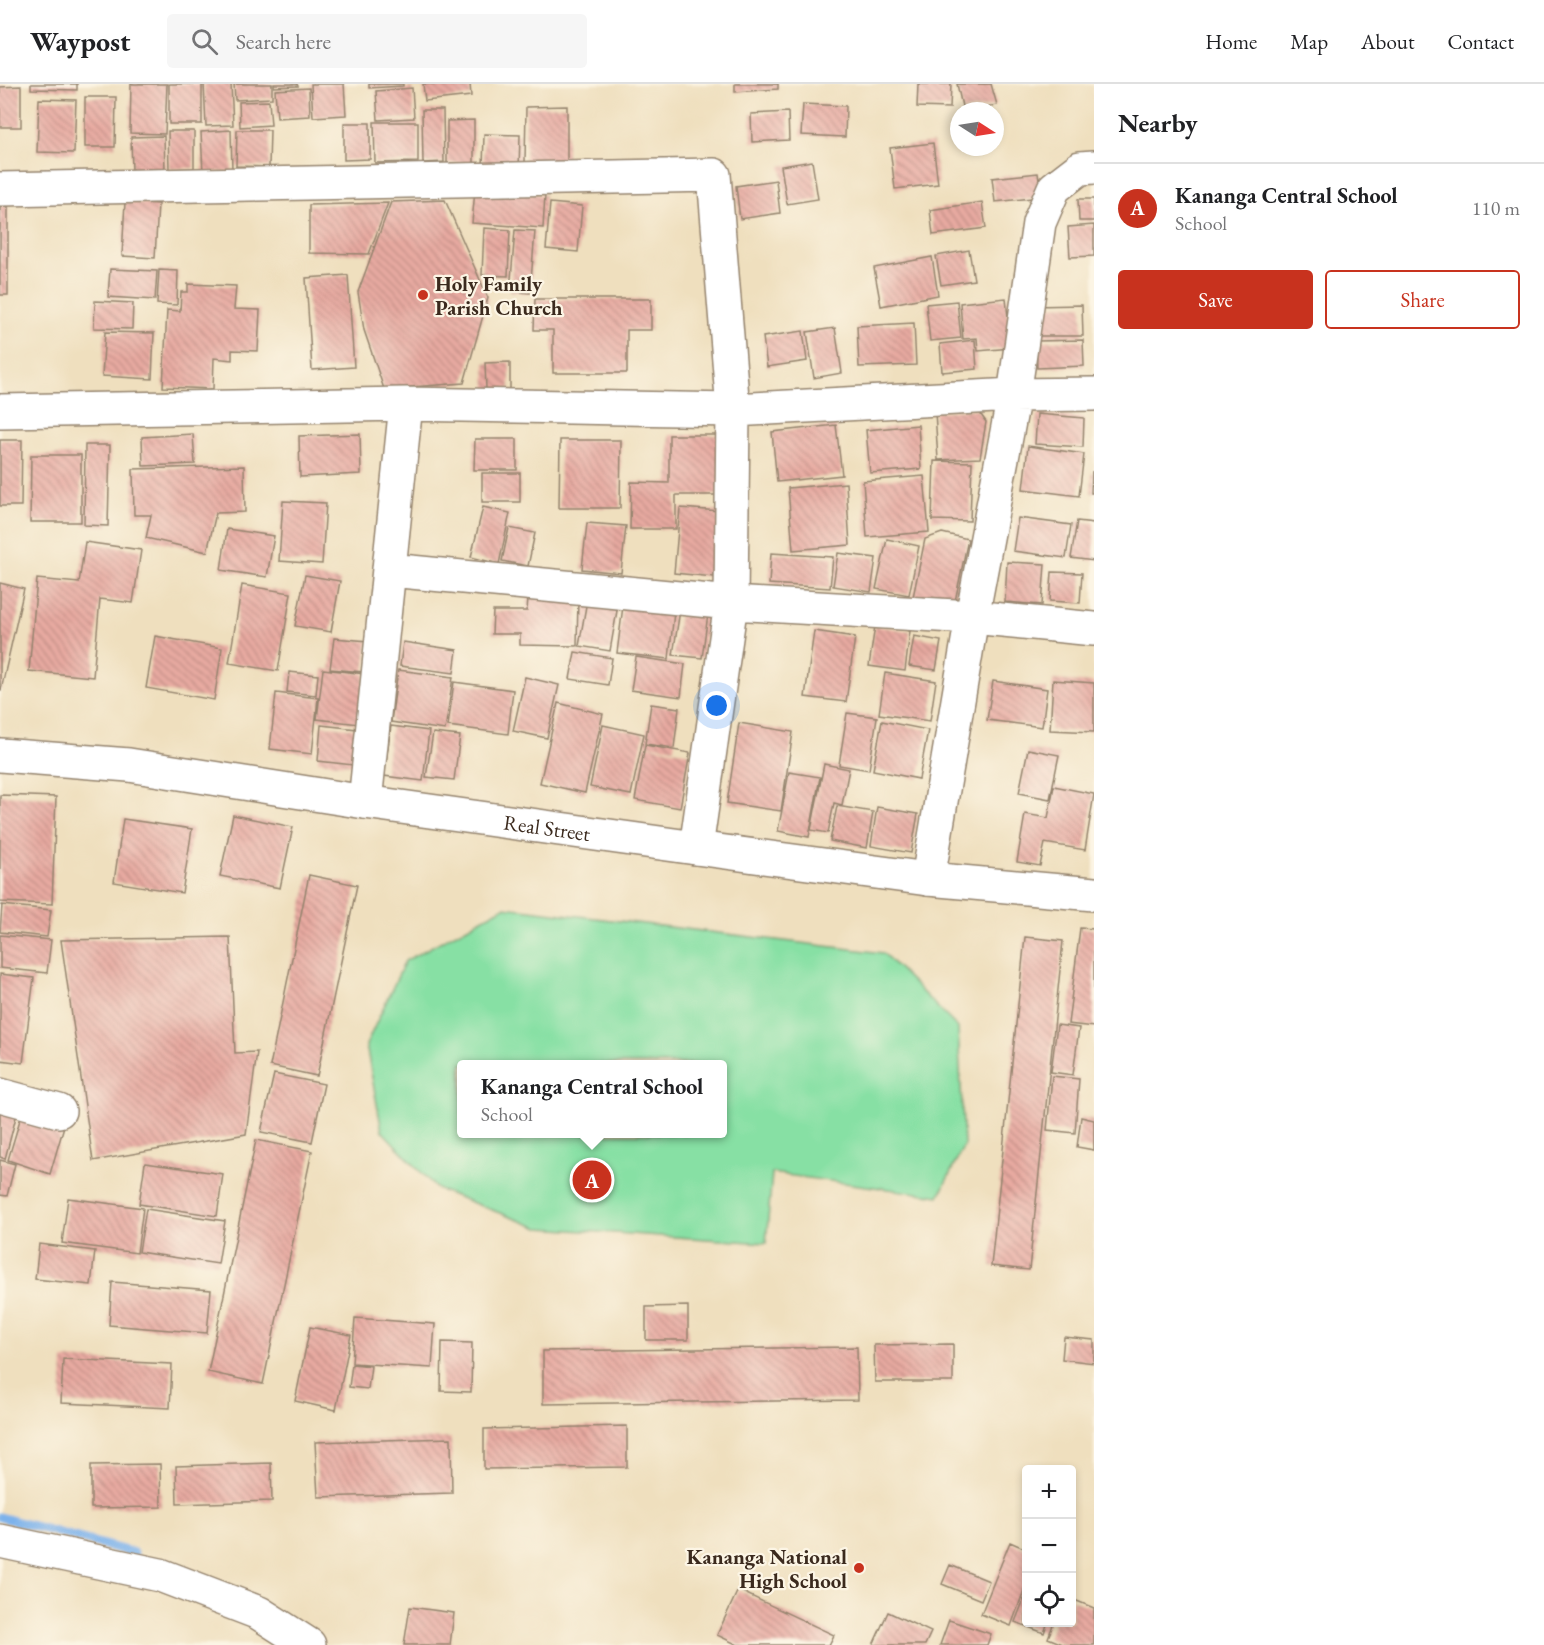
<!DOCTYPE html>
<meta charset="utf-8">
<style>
:root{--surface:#fff;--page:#f6f6f6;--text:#202124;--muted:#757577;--line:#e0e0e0;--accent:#c8321e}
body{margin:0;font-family:"EB Garamond",serif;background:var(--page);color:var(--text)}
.controls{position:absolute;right:18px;bottom:18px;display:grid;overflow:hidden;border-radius:6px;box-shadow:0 3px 9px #0003}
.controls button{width:54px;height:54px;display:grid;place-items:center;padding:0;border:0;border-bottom:2px solid var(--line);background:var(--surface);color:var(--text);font:30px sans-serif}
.compass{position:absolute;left:950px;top:18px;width:54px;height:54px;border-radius:50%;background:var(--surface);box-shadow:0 3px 9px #0003;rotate:102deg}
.you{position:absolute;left:717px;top:622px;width:21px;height:21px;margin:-15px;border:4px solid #fff;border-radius:50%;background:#1a73e8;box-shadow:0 0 0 9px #1a73e833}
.badge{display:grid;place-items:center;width:39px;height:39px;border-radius:50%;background:var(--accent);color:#fff;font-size:20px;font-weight:700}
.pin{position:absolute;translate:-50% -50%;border:3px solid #fff;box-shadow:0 2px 6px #0006}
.popup{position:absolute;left:457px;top:976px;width:270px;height:78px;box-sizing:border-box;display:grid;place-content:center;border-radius:6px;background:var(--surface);filter:drop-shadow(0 2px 4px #0005);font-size:20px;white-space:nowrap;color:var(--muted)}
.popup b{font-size:22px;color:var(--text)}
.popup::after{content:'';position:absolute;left:50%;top:100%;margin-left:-12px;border:12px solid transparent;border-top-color:var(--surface)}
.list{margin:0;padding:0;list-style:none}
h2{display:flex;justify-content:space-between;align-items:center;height:78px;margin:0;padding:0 24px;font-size:26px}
h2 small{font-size:20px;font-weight:400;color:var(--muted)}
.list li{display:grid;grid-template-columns:39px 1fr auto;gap:18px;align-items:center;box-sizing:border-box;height:90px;padding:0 24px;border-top:2px solid var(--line)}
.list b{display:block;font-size:22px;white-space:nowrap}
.list p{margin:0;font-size:20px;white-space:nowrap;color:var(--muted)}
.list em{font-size:20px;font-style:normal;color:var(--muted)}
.actions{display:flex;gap:12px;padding:18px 24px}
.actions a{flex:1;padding:14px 0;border:2px solid var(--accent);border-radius:6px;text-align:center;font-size:21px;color:var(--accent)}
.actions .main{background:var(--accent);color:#fff}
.icon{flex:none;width:33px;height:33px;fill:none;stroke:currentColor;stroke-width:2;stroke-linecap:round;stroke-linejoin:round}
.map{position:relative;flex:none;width:1094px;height:1561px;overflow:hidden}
header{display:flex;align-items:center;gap:36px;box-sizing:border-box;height:84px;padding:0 30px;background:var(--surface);border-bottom:2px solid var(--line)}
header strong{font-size:28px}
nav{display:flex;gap:33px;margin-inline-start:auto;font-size:21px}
.search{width:420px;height:54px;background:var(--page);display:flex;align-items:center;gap:15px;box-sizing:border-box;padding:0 21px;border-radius:6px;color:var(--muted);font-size:22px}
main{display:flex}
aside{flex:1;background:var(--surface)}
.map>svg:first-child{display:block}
.park{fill:#87e0a4;stroke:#618561;stroke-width:1.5;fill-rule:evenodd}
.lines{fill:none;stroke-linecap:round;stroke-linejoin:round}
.stream{stroke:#7db2eb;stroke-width:9}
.building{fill:url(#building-back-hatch)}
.minor-casing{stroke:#95846e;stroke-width:36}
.highway-casing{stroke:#95846e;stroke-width:36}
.minor{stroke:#fff;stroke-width:33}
.highway{stroke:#fff;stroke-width:33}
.poi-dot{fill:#c8321e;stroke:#fcf5e5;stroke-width:2}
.labels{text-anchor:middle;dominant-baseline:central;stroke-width:4.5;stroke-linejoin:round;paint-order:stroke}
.poi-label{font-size:21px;font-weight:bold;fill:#3b2a1e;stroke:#fcf5e5;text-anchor:start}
.street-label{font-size:21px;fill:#3b2a1e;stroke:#fcf5e5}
</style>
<header>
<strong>Waypost</strong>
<div class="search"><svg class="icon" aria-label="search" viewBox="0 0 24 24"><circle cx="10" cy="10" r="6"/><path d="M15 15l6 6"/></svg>Search here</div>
<nav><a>Home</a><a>Map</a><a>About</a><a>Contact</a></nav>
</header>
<main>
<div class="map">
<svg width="1094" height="1561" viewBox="0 0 1094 1561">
<defs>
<pattern id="building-back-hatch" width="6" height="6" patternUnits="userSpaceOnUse" patternTransform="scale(1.5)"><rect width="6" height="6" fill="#e8aaa1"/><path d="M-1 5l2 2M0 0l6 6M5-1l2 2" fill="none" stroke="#bd8b83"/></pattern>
</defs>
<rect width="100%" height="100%" fill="#fcf5e5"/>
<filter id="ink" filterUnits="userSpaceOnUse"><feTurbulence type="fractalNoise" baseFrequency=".0167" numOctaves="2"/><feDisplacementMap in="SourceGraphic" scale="12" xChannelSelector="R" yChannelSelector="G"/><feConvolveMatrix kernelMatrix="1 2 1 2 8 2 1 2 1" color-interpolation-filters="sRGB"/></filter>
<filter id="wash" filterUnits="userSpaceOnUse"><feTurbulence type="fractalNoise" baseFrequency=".008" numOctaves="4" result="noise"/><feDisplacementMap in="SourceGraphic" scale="24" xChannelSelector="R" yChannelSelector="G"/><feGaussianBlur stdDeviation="1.35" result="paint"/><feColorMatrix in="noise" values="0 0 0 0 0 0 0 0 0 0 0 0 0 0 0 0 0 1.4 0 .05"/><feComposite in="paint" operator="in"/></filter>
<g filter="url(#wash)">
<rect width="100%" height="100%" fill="#efdfbe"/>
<!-- park -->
<path class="park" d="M504,823L883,869L958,944L964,1061L939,1112L772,1089L766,1159L539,1144L437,1105L382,1047L366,961L405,877ZM462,980H722V1050H462Z"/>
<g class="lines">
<!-- stream -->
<path class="stream" d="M0,1433L134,1469"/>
</g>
<g id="blocks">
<!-- building -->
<path class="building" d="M31,0H77V6L31,5Z
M131,0H167L165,50L130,49Z
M169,0H202V40H169Z
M204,0H231L233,41L206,42Z
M234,0H272V14L235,16Z
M274,0H297L298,2L274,3Z
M311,0H344L346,31L313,33Z
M369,0H403V2L369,4Z
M423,0H470L471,12L425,17Z
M735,0H778V5L735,8Z
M918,0H951L950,24L917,23Z
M957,0H991L997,21L963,27Z
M21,2V43H0V3Z
M309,4L310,32L277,34L275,6Z
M412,4L414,34L378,36L376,7Z
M85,13H116L115,63H85Z
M39,15L76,16L74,69L37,68Z
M269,17L271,41L240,43L239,18Z
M803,20L846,22L845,53L801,51Z
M567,22V78H525L526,23Z
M422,26H443L444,78L423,79Z
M788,28L789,56L752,58L751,30Z
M474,36V79H447V37Z
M374,38H418V78L375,79Z
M344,39H370V75L344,76Z
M231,46L232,87L203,89L201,48Z
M237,46H270L269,83L236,82Z
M168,47H194V84L169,85Z
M484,50L520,51L519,85L483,84Z
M164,52L165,86L132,87L131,53Z
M933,59L938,100L895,105L890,64Z
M812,77L818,115L787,120L781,82Z
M1038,89L1041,113L995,118L992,94Z
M776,96L780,129L740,135L736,102Z
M475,106L545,111L543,144L472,139Z
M1078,115H1094V137H1079Z
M445,116L488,214L464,299L384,305L364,246L358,208L391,118Z
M125,118L158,120L155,174L122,172Z
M982,118L986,144L933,151L930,126Z
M388,119L369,170L309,169V121Z
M550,119L582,122L578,168L546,165Z
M0,122H8V211H0Z
M1094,141V172L1070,173L1068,143Z
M484,144L510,146L508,192L482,191Z
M515,146L535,147L530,209L510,207Z
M969,166L974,196L941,201L936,172Z
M932,173L938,211L881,222L874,184Z
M110,185L157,187L155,216L108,213Z
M159,186L178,187L177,221L157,220Z
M348,191L354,283L312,286L306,194Z
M188,200L236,202L234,225L260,226L258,267L232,266V276L214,274L213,305L163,303L167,226L180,227L181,208H188Z
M1006,214L1011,264L978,267L977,254L963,255L960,219Z
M535,215H651V246H627V289H553V246H534Z
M95,217L133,219L132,245L94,244Z
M957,217L961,254L930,257L926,220Z
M1082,221L1083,252H1032V222Z
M914,239L916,281L859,283L857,242Z
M835,244L842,289L814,294L807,248Z
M803,247L807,277L767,283L763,253Z
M105,248L154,249L152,295L102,292Z
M975,256L977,285L942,288L940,260Z
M1083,256L1084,282L1037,284L1036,257Z
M510,278V305H486L485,279Z
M977,325L986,338L980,374L938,376L935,328Z
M1037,330L1084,334L1083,363L1035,360Z
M836,341L842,391L777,398L772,348Z
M918,341L921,385L870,389L866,346Z
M193,350L195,380L143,382L142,353Z
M360,350L361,390L300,393L299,352Z
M669,351H720V411H676V445H630L631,398L669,399Z
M475,355H517V386H474Z
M0,356H22L21,422H0Z
M560,356H621L620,424H559Z
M85,361H110L108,442L84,441Z
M1028,362L1084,370L1079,412L1023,405Z
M31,371H81V438H30Z
M934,377L972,378L970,437L932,436Z
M244,382L245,428L216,429L207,468L146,454L151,431H134L133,385Z
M1092,388L1094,389V409H1091Z
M482,389H520V418H482Z
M924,392L929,448L867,453L863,397Z
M846,399L850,461L793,466L788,404Z
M283,417L326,419L322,480L279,477Z
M483,423L510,429L499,480L471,473Z
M680,424L720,427L714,493L674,489Z
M1018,434L1071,441L1066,474L1013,467Z
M1077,437L1094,439V477L1071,474Z
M587,439L626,442L621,489L582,485Z
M509,444L535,449L528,482L502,477Z
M227,445L274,452L267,493L221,486Z
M942,449L968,455L954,522L913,513L925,455Z
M887,455L919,462L909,511L876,505Z
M85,458L141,466L133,519L100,515L93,593L29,587L37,495L79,499Z
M771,469L833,473L830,504L769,500Z
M838,469L876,474L871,508L833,502Z
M1007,478L1045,480L1042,521L1005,518Z
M1052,488L1082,489L1080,519L1050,517Z
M305,491L340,497L331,548L295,542Z
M0,499L24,505L1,606H0Z
M242,501L291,509L278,587L229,579Z
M528,514L578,515L577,562L520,561V550H492L493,527H527Z
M587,516L618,521L610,567L579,562Z
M623,522L674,528L669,575L617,569Z
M680,526L708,530L702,574L673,571Z
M875,542L910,547L905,587L869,582Z
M814,547L855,553L846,618L805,613Z
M155,552L222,564L214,616L146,604Z
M914,552L941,557L936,586L909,582Z
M334,554L368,557L364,588L330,585Z
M403,558L457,566L454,589L400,582Z
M575,568L612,574L608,601L570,595Z
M636,573L685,580L681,613L631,606Z
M323,585L365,590L359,640L317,635Z
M398,586L453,593L445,646L391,638Z
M289,588L318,591L316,611L287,608Z
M885,589L936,597L930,637L879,630Z
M525,593L559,601L547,654L513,647Z
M1053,596L1094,599V648L1050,646Z
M993,597L1047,605L1042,643L987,636Z
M454,598L513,606L508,650L448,642Z
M276,609L318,614L312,670L270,665Z
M558,619L603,630L585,709L540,699Z
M651,620L679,624L674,664L645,660Z
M847,629L877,633L869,686L839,681Z
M882,637L928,646L919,695L873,686Z
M739,639L793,648L781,727L727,719Z
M321,641L357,645L353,681L318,677Z
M603,641L644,650L631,711L590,703Z
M391,642L429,647L423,697L384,692Z
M433,649L460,652L454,696L426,693Z
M645,661L690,669L680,724L635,716Z
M1028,665L1059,671L1050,715L1019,709Z
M824,680L849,685L842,721L834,719L828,749L811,746Z
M789,688L820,693L809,753L778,747Z
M1054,702L1094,710L1085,766L1045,759L1040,782L1017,778L1025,730L1048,734Z
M0,711L56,713L52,820L0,818Z
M837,722L873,728L867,764L830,757Z
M877,723L918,730L911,769L871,762Z
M233,731L293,743L280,804L220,792Z
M123,735L192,745L182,809L114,798Z
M309,791L357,801L317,992L270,982Z
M2,821L51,826L47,853L0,848Z
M1080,844L1094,845V943L1068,940Z
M0,851L51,856L47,889L0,884Z
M230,853L235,969L257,968L246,1050L93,1077L61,856Z
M1025,853L1063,857L1029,1186L991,1182Z
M0,890L34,894L23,979L0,976Z
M1057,941L1079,944L1073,991L1051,988Z
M274,990L324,1000L312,1058L261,1048Z
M1052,992L1079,995L1075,1049L1047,1046Z
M0,1025L17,1029L5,1075L0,1073Z
M22,1029L64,1042L50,1090L8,1076Z
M1081,1033L1094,1036V1066L1077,1063Z
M256,1056L312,1067L263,1300L208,1288Z
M0,1076L15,1080L7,1112L0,1111Z
M145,1079L223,1090L217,1132L139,1120Z
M68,1114L143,1124L137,1169L62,1159Z
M146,1125L225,1137L218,1180L139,1168Z
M39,1160L95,1167L91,1201L35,1195Z
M112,1198L211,1206L207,1249L109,1241Z
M688,1222V1256H646V1223Z
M355,1234L435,1240L432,1284L352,1279Z
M310,1243L351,1251L336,1326L295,1317Z
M1064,1253L1094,1256V1279L1062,1275Z
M442,1258L472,1259L471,1308L441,1307Z
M953,1260V1298H875L874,1261Z
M857,1263L858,1316L543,1320V1267Z
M63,1275L172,1280L170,1324L61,1319Z
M352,1280L371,1282L368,1305L349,1303Z
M627,1342V1383L484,1385V1345Z
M451,1354L452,1409L318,1413L315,1358Z
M271,1379L272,1417L177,1420L176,1382Z
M160,1380L161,1423L91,1424V1381Z
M1010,1458L1026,1465V1501L1011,1542L981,1530Z
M950,1481L989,1497L981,1516L942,1500Z
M738,1506L834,1551L829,1561H738L717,1551Z
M1026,1510V1538H1048L1044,1549L1015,1538Z
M1072,1515L1094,1524V1561H1065L1048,1554L1054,1538H1072Z
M410,1523L454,1529L450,1561H404Z
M888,1528L931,1548L925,1561H873Z
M949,1536L991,1550L987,1561H940Z"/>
</g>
</g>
<g filter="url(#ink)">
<use href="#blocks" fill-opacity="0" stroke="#95846e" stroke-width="1.5"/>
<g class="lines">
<defs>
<path id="minor" d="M0,105L714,91L733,326L731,519L696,764
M0,327L406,320L733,326L1014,311L1094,310
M390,486L731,519L972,533L1094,545
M365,718L406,320
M928,795L972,533L1014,311L1039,139L1054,104L1080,84L1094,83
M0,1011L59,1027
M0,1457L160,1491L259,1529L309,1561"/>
<g id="highway">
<path id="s1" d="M0,671L129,681L365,718L696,764L928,795L1094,810"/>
</g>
</defs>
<!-- minor casing -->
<use href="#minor" class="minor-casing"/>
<!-- highway casing -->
<use href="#highway" class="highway-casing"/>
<!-- minor -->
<use href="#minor" class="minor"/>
<!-- highway -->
<use href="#highway" class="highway"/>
</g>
</g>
<!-- markers -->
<g class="poi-dot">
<circle cx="423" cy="211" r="6"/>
<circle cx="859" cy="1484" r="6"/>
</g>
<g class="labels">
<!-- poi labels -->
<g class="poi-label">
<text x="435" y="199">Holy Family<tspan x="435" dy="24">Parish Church</tspan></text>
<text x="847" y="1472" text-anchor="end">Kananga National<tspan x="847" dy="24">High School</tspan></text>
</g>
<!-- street labels -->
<g class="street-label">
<text stroke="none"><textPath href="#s1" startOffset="552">Real Street</textPath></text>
</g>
</g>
</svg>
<div class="controls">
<button>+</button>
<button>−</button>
<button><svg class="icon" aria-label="locate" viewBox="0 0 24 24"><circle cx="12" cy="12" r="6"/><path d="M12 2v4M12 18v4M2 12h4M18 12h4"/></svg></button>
</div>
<svg class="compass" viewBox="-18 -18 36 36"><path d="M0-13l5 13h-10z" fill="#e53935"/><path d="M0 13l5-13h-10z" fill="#757577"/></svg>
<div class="you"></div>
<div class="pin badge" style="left:592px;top:1096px">A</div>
<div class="popup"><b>Kananga Central School</b>School</div>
</div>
<aside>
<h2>Nearby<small></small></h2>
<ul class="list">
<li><span class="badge">A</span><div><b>Kananga Central School</b><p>School</p></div><em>110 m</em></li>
</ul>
<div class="actions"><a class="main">Save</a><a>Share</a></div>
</aside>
</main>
